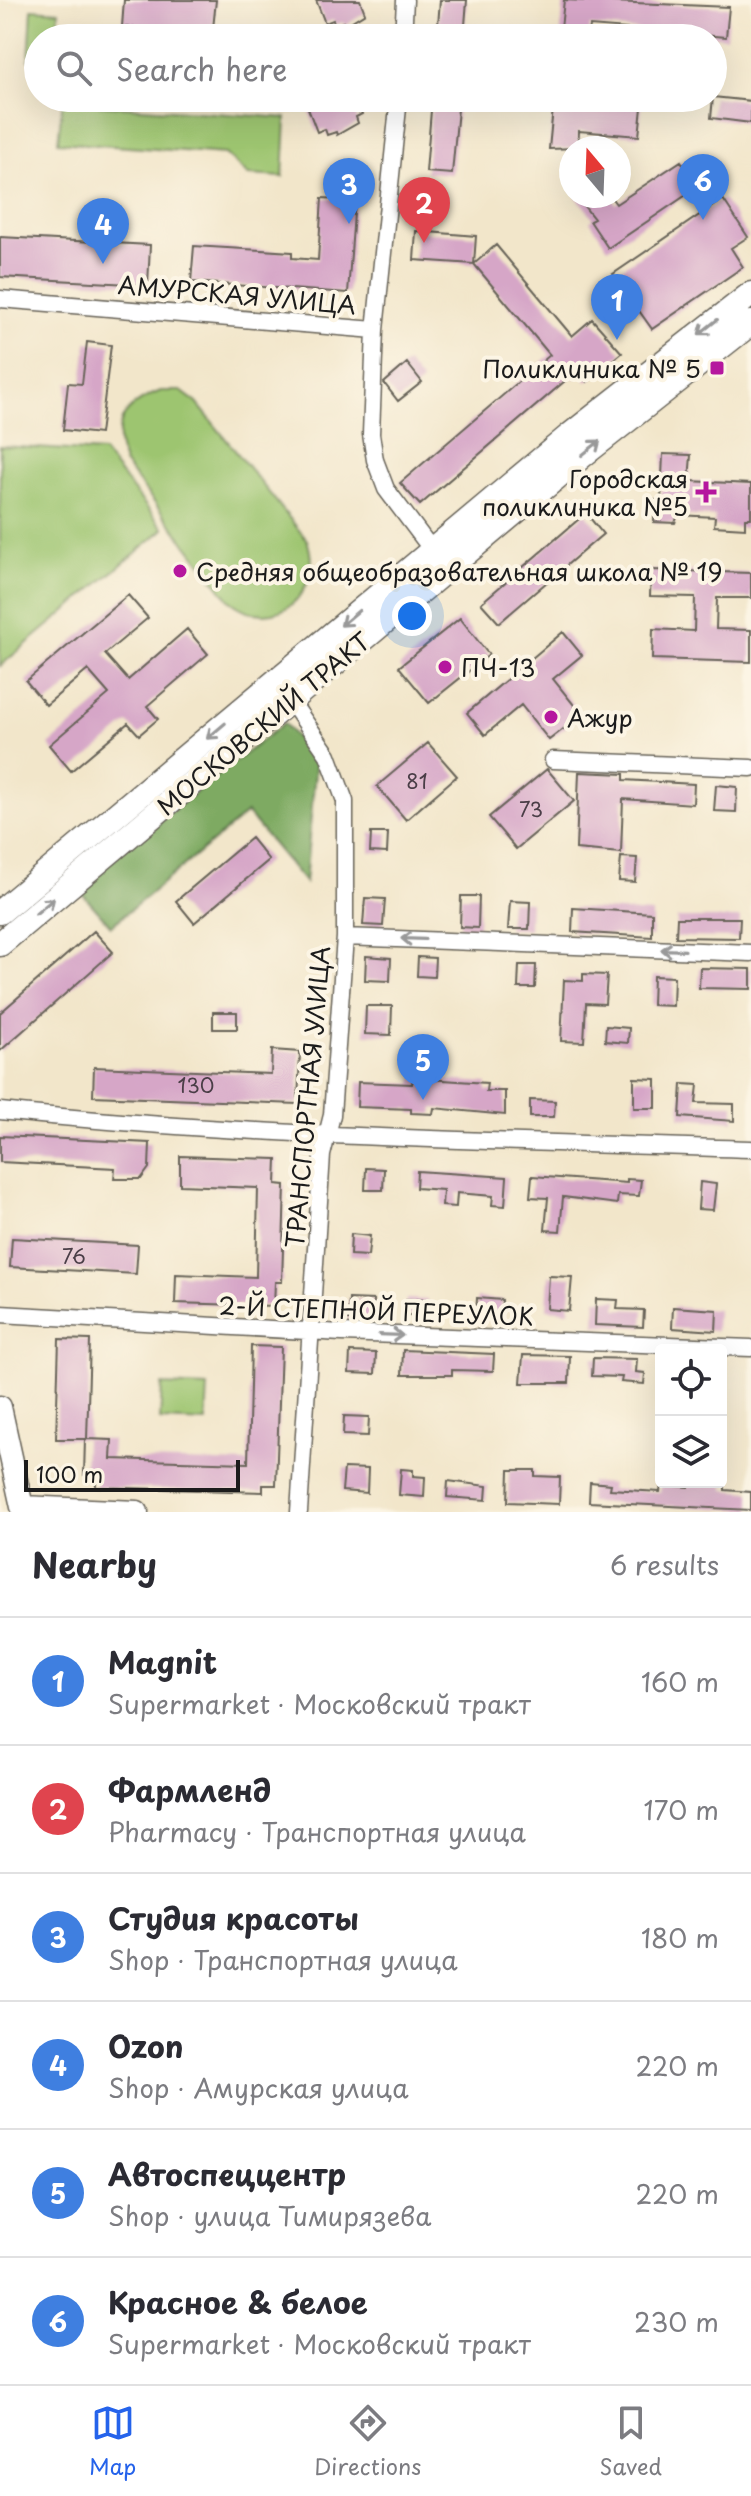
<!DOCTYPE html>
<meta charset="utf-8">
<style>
:root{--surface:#fff;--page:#f2f2f3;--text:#2b2b33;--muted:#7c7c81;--line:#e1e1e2;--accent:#2563eb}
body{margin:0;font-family:"Playpen Sans",sans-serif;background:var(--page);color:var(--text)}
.controls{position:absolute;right:24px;bottom:24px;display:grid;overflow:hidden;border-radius:8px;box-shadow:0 8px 32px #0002}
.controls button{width:72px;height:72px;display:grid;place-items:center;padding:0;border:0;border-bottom:2px solid var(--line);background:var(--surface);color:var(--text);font:40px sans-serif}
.compass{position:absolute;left:559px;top:136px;width:72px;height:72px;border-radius:50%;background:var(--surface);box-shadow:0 8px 32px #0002;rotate:341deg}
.scale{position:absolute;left:24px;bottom:20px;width:216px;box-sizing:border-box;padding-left:8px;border:4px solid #1c1c1c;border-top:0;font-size:22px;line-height:28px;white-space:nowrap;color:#1c1c1c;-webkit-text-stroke:6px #fcf5e5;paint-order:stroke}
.you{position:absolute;left:412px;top:616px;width:28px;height:28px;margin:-20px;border:6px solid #fff;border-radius:50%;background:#1a73e8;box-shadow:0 0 0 12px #1a73e833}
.badge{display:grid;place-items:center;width:52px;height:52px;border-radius:50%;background:var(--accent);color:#fff;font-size:26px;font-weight:700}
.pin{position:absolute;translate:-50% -66px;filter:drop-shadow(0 2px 4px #0008)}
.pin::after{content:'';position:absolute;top:42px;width:28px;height:24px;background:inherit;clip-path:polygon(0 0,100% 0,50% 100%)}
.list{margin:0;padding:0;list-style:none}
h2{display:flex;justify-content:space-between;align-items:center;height:104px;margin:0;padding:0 32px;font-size:34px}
h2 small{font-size:26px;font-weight:400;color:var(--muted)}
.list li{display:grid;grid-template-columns:52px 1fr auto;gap:24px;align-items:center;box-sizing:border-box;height:128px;padding:0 32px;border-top:2px solid var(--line)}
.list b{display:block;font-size:30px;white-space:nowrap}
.list p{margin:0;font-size:26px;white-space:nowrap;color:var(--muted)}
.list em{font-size:26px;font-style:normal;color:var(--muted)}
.icon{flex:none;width:44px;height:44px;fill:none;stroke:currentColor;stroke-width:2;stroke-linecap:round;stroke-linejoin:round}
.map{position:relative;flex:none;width:751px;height:1512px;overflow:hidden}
.search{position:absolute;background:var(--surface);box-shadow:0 8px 32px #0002;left:24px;right:24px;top:24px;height:88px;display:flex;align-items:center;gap:20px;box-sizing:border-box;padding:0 28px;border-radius:44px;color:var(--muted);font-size:30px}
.sheet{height:872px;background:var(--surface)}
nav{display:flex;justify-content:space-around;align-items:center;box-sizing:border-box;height:112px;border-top:2px solid var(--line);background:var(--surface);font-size:22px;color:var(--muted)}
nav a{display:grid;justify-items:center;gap:4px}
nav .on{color:var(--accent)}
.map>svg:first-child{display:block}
.green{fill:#9dc570;stroke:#5c7046;stroke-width:2}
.forest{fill:#7eaa62;stroke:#4d633f;stroke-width:2}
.building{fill:#d6a6c7}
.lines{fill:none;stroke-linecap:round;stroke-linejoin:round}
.street-casing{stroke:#676359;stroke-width:19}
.secondary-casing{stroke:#676359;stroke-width:25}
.primary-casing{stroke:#676359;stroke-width:27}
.street{stroke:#fff;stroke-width:16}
.secondary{stroke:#fff;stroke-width:22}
.primary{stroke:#fff;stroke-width:24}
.oneway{stroke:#999}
.poi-dot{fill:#b5179e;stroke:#fcf5e5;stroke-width:3}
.labels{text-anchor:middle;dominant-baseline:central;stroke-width:8;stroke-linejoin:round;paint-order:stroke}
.number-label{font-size:20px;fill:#4a3e47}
.street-label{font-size:24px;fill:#1c1c1c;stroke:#fcf5e5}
.poi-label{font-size:24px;fill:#1c1c1c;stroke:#fcf5e5;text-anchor:start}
</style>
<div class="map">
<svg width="751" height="1512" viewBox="0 0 751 1512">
<rect width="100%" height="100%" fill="#fcf5e5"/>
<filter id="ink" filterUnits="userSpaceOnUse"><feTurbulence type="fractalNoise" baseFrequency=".0125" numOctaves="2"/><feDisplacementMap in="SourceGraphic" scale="16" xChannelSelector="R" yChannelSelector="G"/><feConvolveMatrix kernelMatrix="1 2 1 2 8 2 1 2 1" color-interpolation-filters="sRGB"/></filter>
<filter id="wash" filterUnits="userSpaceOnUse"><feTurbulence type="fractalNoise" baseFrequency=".006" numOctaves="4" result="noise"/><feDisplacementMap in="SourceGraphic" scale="32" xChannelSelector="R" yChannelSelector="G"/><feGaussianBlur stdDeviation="1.8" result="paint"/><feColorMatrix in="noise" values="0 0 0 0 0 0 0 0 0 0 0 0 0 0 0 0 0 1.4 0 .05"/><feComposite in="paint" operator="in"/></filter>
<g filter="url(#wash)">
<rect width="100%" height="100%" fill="#f2e6ca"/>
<!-- green -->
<path class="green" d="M32,9L59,11L57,38H38V60H29Z
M63,98H98L99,105L286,118L283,177L248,175L225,154L58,142Z
M161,391H181L197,403L307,540C325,592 276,637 230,601L124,463C110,423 124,405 161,391Z
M0,446L103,452L164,529L0,666Z
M162,1385L208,1387L206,1422L160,1420Z"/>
<!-- forest -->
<path class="forest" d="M284,723L316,761L305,883L247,813L111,926L76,887Z"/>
<g id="blocks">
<!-- building -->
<path class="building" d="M124,0H216L212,38H186L187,30L122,27Z
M316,0H360L365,13L344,26L343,22L335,25L333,20L325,23Z
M440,0H467L464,38H437Z
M564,0L729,7L726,37L590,26L588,38H560Z
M713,97L751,101V123L711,118Z
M318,98H356L362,114L356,117L358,123L337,135L336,132L327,135L325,129L317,132L306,103Z
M432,98H459L452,174L426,172Z
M554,98H643L639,136L579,131L578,148L549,149Z
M681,161L698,187L608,248L590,221L594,219L576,196H610L616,204Z
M322,198L355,200L348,293L191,282L194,246L292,252V258L318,260Z
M723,199L748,237L731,248L743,267L652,329L613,274Z
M416,231L476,236L474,264L414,260Z
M0,237L150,245L148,285L0,277Z
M496,245L572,336L592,319L622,353L587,382L580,374L575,379L572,375L420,505L400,483L550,355L474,264Z
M87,342L111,345L100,434L63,430L68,383L82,384Z
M407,363L422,382L398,401L384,383Z
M663,454L691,455L689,481L751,484V518H745V528L714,526L715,517L678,515L675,523L654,522L655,500L661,501Z
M586,513L603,534L499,623L481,603Z
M651,570L751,573V598H717L716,629L751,630V662L652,659L653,629L694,631L695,597L650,596Z
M128,595L148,618L105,654L128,680L187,629L208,654L147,706L158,719L139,735L128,723L71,771L49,745L109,694L88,670L46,705L26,681Z
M460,618L489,655L429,703L399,667Z
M563,632L582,655L553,679L574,705L579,717L549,740L521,705L485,735L467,713Z
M428,743L457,776L406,820L377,786Z
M547,769L574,801L516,849L489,817Z
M579,772L624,774V780L694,784L693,804L623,799L621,853L576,849Z
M716,785L737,787L736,812L714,811Z
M371,833H388L387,853L370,852Z
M251,838L269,860L194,923L176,901Z
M621,857L637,858L635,882L619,881Z
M461,896H479L478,928L460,927Z
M365,898L385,899L383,926L363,925Z
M510,901L530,902L529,929H508Z
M573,908L652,913V937L572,932Z
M677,918H740L739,938L676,937Z
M94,931L113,952L0,1051V1013Z
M366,956L391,958L390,981L365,980Z
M418,957L435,958L434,977L417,976Z
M519,965H536L535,988H518Z
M700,968L751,969V989L699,988Z
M583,974L607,975L605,1004L586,1003L584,1042L561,1041L564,980L583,981Z
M653,976L674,977L673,1006L652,1005Z
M366,1006H392L391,1035L365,1034Z
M213,1012H237V1029H213Z
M606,1026L629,1028L628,1043L605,1041Z
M272,1050L300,1052L298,1104L93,1096L94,1067L271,1074Z
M413,1078L487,1083L486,1091H505V1115L434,1108L433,1114L411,1113V1109L357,1107L358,1082L412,1084Z
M634,1078L656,1079V1108H634Z
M682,1084L698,1085L696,1103L734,1104V1121L680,1117Z
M530,1100L555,1101L554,1117H530Z
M0,1136L150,1143L149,1168L141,1179H114L115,1168L0,1162Z
M180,1156L277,1159L276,1184L285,1185L282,1282H275L274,1306L175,1303L176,1274L256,1277L258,1188L180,1185Z
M366,1168L384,1169L383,1190H365Z
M417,1171L507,1177L505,1206L492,1205L493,1196L457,1193L456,1207L442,1206L443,1190L416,1188Z
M532,1176L627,1183V1179L641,1180L639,1196L618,1195L617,1204L563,1197L560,1231L545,1230L548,1198L530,1197Z
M700,1182L716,1184L713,1210L698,1209Z
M351,1234L370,1236L368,1256L350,1255Z
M12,1238L138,1245L136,1274L10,1267Z
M549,1276L572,1277L569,1311L547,1309Z
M477,1298L502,1300L500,1321L476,1319Z
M349,1299L374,1300L373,1321L348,1320Z
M406,1299L427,1300L426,1316L405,1315Z
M596,1299L618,1300L617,1309L644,1310L643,1327L595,1325Z
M673,1307L717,1310L716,1331L672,1328Z
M59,1339L90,1340L87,1439L112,1440L111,1459L248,1463L251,1346L281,1347L276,1485H263V1492L96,1487V1475H84L85,1439H56Z
M403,1350L494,1354L493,1371L452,1370V1375H402Z
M350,1352L376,1353L375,1374L349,1373Z
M523,1355L570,1356L569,1383H521Z
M593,1358L637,1359L636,1372L645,1373L644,1384L621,1382L622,1377L592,1376Z
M344,1416L369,1417L368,1436L343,1435Z
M344,1468L368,1469L367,1493L342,1491Z
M401,1469L413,1470V1476L425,1477L424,1497L399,1495Z
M509,1470H535V1476L560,1477L559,1504L508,1502Z
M448,1481L487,1486L486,1500L447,1497Z
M590,1482L611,1484L610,1489L660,1492L661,1485L689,1487V1482L725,1485V1490L751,1492V1510L589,1502Z"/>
</g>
</g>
<g filter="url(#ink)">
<use href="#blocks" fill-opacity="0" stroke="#676359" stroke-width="2"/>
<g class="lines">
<defs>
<path id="street" d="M403,38L405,0
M399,98L375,330L371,434L375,460L386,489L432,550
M0,299L375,330
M290,700L328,755L345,801V937L332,1115L322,1155L299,1512
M553,760L751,768
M345,937L751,953
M0,1111C250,1137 500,1141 751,1149
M0,1314L342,1333L751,1348"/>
<path id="secondary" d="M0,1407L22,1507L137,1512"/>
<path id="primary" d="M0,912L568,437L751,294
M0,944L583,455L751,323"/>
</defs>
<!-- street casing -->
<use href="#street" class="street-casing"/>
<!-- secondary casing -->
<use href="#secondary" class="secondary-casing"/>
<!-- primary casing -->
<use href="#primary" class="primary-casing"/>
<!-- street -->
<use href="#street" class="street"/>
<!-- secondary -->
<use href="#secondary" class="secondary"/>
<!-- primary -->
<use href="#primary" class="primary"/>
</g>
<!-- one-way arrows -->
<defs><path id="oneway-shaft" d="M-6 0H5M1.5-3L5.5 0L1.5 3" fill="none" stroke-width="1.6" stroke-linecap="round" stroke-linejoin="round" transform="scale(2)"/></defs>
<g class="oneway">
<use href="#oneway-shaft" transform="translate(708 327) rotate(142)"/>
<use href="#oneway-shaft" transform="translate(591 448) rotate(-39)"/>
<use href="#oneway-shaft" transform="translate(350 618) rotate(140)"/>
<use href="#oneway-shaft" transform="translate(216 731) rotate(140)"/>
<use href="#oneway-shaft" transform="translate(45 906) rotate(-40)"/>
<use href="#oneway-shaft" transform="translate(413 939) rotate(-178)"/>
<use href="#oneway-shaft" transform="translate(673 950) rotate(-178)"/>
<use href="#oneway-shaft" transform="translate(391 1335) rotate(2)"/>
</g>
</g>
<!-- markers -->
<g class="poi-dot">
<rect x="709" y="360" width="16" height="16" rx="4"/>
<path d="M702 480h8v8h8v8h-8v8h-8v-8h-8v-8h8z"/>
<circle cx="180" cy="571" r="8"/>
<circle cx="445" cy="667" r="8"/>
<circle cx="551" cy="717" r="8"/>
</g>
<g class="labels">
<!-- number labels -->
<g class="number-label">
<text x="417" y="781">81</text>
<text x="531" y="809">73</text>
<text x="196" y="1085">130</text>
<text x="74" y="1256">76</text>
</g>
<!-- street labels -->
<g class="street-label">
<text transform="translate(237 294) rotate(5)">АМУРСКАЯ УЛИЦА</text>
<text transform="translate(263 723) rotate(-40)">МОСКОВСКИЙ ТРАКТ</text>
<text transform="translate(307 1097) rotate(-85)">ТРАНСПОРТНАЯ УЛИЦА</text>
<text transform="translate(376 1310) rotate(2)">2-Й СТЕПНОЙ ПЕРЕУЛОК</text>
</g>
<!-- poi labels -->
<g class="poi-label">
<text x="701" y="368" text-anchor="end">Поликлиника № 5</text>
<text x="688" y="478" text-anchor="end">Городская<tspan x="688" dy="28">поликлиника №5</tspan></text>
<text x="196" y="571">Средняя общеобразовательная школа № 19</text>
<text x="461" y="667">ПЧ-13</text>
<text x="567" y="717">Ажур</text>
</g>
</g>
</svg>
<div class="controls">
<button><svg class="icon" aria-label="locate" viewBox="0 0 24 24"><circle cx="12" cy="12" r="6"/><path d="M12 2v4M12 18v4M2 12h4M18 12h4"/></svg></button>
<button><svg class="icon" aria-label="layers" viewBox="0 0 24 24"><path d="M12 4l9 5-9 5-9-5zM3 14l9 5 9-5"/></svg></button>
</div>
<svg class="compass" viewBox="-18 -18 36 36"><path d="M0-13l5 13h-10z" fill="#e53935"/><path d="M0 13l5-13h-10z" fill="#7c7c81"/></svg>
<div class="scale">100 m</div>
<div class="you"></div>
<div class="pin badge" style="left:617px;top:340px;background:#3f7fe0">1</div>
<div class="pin badge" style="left:424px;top:243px;background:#e0444e">2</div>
<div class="pin badge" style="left:349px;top:224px;background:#3f7fe0">3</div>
<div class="pin badge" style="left:103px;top:264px;background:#3f7fe0">4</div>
<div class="pin badge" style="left:423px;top:1100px;background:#3f7fe0">5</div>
<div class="pin badge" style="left:703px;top:220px;background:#3f7fe0">6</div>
<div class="search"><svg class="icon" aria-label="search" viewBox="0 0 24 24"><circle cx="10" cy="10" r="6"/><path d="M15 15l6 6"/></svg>Search here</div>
</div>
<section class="sheet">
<h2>Nearby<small>6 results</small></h2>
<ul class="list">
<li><span class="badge" style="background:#3f7fe0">1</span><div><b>Magnit</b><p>Supermarket · Московский тракт</p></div><em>160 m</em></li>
<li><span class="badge" style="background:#e0444e">2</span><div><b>Фармленд</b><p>Pharmacy · Транспортная улица</p></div><em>170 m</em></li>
<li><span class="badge" style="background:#3f7fe0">3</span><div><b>Студия красоты</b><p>Shop · Транспортная улица</p></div><em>180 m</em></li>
<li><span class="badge" style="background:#3f7fe0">4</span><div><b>Ozon</b><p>Shop · Амурская улица</p></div><em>220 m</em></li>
<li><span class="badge" style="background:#3f7fe0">5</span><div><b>Автоспеццентр</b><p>Shop · улица Тимирязева</p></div><em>220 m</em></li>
<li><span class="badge" style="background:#3f7fe0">6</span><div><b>Красное &amp; белое</b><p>Supermarket · Московский тракт</p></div><em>230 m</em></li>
</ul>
</section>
<nav>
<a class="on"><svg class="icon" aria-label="map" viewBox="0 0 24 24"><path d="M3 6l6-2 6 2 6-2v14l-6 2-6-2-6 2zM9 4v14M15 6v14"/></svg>Map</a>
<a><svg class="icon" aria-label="directions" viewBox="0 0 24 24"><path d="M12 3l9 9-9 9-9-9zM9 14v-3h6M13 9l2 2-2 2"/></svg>Directions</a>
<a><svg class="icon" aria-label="saved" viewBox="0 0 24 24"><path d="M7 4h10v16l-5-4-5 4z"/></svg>Saved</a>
</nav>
